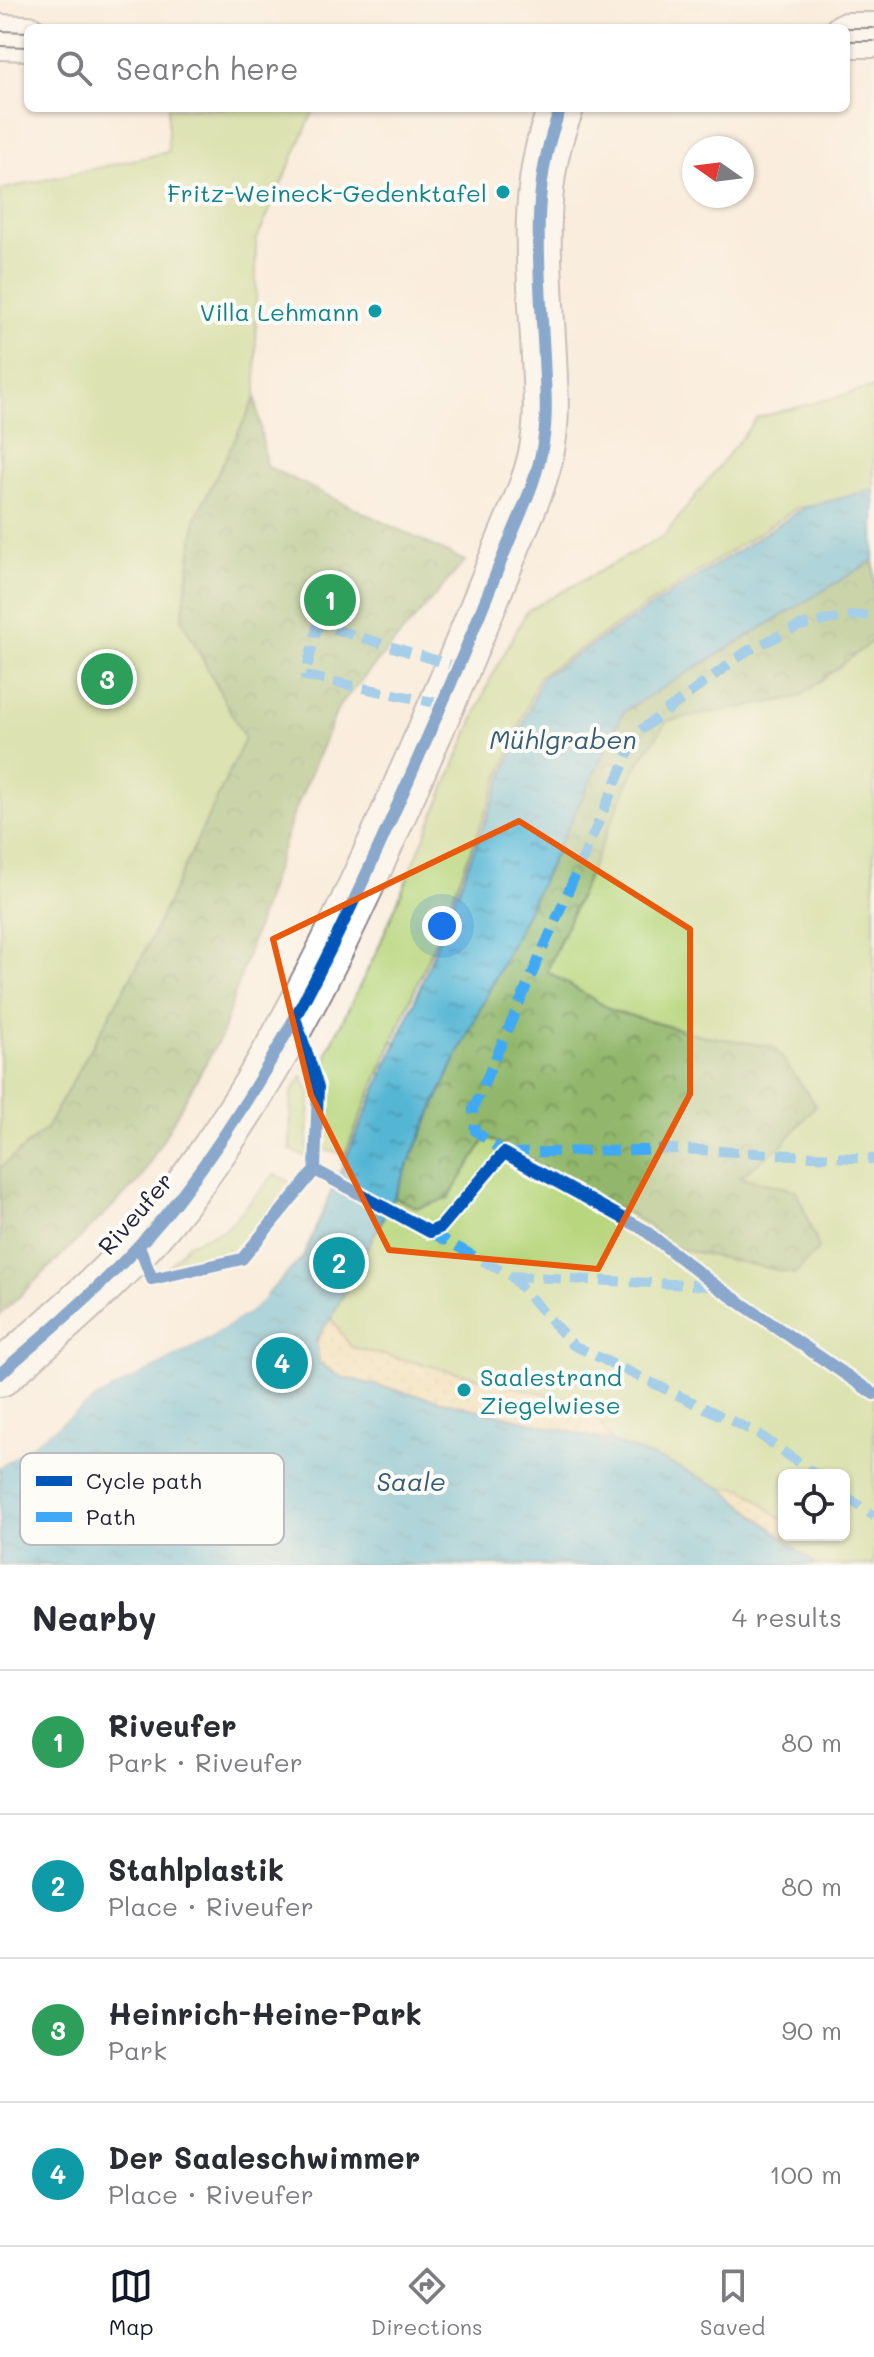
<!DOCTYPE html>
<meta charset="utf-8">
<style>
:root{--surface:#fff;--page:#f7f7f7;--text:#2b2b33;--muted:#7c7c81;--line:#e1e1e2;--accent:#111827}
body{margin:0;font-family:Mali,sans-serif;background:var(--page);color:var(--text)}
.controls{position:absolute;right:24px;bottom:24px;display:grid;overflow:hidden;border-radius:12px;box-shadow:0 2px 6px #0004}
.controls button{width:72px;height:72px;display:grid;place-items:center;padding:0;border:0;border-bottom:2px solid var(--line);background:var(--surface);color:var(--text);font:40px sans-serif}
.compass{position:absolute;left:682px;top:136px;width:72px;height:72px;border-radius:50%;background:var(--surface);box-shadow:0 2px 6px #0004;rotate:284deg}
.you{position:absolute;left:442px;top:926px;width:28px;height:28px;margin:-20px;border:6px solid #fff;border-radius:50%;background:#1a73e8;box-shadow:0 0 0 12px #1a73e833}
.badge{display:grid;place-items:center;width:52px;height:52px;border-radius:50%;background:var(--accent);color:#fff;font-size:26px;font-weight:700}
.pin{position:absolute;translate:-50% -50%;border:4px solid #fff;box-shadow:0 2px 8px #0006}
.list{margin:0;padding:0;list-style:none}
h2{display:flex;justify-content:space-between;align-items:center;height:104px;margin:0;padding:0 32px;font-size:34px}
h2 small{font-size:26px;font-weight:400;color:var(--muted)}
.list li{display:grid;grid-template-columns:52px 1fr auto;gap:24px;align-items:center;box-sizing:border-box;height:144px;padding:0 32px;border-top:2px solid var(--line)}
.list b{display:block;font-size:30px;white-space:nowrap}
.list p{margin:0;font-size:26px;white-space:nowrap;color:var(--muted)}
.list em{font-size:26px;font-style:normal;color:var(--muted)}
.icon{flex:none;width:44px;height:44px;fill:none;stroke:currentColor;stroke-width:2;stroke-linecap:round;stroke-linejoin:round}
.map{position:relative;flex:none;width:874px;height:1565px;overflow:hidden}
.search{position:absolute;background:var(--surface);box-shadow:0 2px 6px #0004;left:24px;right:24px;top:24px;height:88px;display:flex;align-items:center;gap:20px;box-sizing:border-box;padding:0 28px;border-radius:12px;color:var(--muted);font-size:30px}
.sheet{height:680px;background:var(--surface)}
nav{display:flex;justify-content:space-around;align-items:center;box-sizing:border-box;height:112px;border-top:2px solid var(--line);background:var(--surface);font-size:22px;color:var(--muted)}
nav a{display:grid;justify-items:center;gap:4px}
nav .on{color:var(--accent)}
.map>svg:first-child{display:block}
.green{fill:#b8d67d;stroke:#6d7c5c;stroke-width:2;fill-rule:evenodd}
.forest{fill:url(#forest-crowns);stroke:#5a6c54;stroke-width:2}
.sand{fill:url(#sand-dots);stroke:#887e6c;stroke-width:2}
.water{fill:url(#water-ripples);stroke:#3c6c88;stroke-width:2}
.pier{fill:#f9eddd}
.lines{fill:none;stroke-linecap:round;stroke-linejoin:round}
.minor-casing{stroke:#8e888c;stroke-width:48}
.minor{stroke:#fff;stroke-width:44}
.tram{stroke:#22223b;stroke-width:2}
.quiet{stroke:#3fa9f5;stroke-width:10;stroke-dasharray:20 10;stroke-linecap:butt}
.cycleway-casing{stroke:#fdfcf7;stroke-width:17}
.cycleway{stroke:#0057b8;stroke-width:12}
.marked{fill:none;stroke:#e8590c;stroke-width:6;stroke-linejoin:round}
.culture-dot{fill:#0f9aa8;stroke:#fdfcf7;stroke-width:3}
.labels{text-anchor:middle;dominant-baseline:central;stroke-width:8;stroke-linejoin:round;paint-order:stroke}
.culture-label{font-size:24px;fill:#0d838f;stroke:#fdfcf7;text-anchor:end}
.street-label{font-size:24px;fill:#22223b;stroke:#fdfcf7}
.water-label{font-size:26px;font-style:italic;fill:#365d78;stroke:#fdfcf7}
.key{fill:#fdfcf7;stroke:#bbbbbf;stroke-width:2}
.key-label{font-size:22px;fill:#22223b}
</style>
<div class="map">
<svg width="874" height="1565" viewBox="0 0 874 1565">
<defs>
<pattern id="forest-crowns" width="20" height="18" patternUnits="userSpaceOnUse" patternTransform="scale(2)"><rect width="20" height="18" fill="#92b76c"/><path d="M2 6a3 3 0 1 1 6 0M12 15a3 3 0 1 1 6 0" fill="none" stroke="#77945a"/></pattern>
<pattern id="sand-dots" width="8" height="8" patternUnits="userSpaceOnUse" patternTransform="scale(2)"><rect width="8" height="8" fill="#eeda9e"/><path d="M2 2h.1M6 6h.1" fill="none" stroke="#ccbb89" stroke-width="1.8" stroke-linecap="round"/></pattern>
<pattern id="water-ripples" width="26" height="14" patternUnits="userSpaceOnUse" patternTransform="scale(2)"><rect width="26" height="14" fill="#55b6d4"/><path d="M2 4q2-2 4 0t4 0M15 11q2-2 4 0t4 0" fill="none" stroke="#4694ad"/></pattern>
</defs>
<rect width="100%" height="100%" fill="#fdfcf7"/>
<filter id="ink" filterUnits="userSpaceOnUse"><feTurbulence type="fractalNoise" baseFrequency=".0125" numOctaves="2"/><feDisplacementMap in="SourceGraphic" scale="16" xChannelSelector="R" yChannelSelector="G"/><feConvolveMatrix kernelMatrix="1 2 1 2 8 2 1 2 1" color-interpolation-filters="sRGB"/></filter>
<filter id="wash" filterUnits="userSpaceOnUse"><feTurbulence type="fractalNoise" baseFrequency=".006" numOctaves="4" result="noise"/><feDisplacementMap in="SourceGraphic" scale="32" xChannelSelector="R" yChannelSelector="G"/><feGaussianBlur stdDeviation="1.8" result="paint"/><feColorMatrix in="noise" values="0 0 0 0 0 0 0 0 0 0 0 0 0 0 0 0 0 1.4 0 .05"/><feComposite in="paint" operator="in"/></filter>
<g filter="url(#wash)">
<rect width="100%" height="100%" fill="#f9eddd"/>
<!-- green -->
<path class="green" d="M168,108H315L256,241V397L196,517L182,619L246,738L142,957L46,1129L0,1168V190L168,152Z
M874,387V497L797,508L539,676L437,937L345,1154L324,1150L328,1050L377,951L490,680L527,611L664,536L757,418Z
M874,560V1565H816L722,1488L667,1462L612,1442L341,1377L316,1338L331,1318L394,1197L450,1071L624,711ZM784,1475H844V1535H784Z
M302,1076L310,1093L307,1157L290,1150L291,1094Z
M275,1174L296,1185L233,1255L165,1271L188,1244L226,1229Z"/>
<!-- forest -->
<path class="forest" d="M256,397L266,466L465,561L339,706L294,813L221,1036L140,1180L0,1315V1168L46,1129L142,957L245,739L182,620L196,517Z
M874,560V640L799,697L667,721L633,772L547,971L613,1011L700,1035L774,1047L816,1105L783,1144L740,1177L796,1190L819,1248L795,1274L671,1247L646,1223L487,1137L448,1199L417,1208L394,1197L450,1071L624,711Z"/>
<!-- sand -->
<path class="sand" d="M331,1318L351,1347L588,1404L612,1442L341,1377L319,1362C313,1342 319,1334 331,1318Z
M722,1488H743L783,1520L786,1540Z"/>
<!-- water -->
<path class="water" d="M874,489V560L624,711L450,1071L394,1197L331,1318L316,1339L319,1363L341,1377L612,1442L667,1462L722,1488L816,1565H0V1467L97,1397L204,1341L252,1310L303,1257L413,1005L542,677L804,508Z"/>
<!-- pier -->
<path class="pier" d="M262,1294L266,1297L252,1310L204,1341L97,1397L0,1467V1462L94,1393L202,1337L250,1306Z"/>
</g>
<g filter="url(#ink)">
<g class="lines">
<defs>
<path id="minor" d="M846,35H874
M0,37L28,38
M0,1374C63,1319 128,1265 179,1198C295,1048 369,870 445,697C467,647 487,596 508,544C521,512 538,478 543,443C548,414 545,385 544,357C540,273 528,187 561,108"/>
</defs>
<!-- minor casing -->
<use href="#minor" class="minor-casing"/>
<!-- minor -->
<use href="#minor" class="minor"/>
<!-- tram -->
<path class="tram" d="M846,28H874
M0,31L28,32
M846,41H874
M0,46L28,47"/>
<!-- quiet -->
<path class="quiet" d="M442,704L305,676L318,624L458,667
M508,1153L676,1149L874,1159
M510,1156L475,1131L473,1109L638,732L747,651L799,626L849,616L874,615
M430,1232L511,1276L573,1345L757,1433L816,1475
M511,1276L712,1286
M844,1495L874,1516"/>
<defs>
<path id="cycleway" d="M315,1170L430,1232L441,1227L504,1153L643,1229L716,1286L874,1394
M139,1246L152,1279L242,1259L315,1170L318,1087L295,1018
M0,1374C63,1319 128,1265 179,1198C295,1048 369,870 445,697C467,647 487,596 508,544C521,512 538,478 543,443C548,414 545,385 544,357C540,273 528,187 561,108"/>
</defs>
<!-- cycleway casing -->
<use href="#cycleway" class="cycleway-casing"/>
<!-- cycleway -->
<use href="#cycleway" class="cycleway"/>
</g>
</g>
<!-- marked area -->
<path d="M0 0H874V1565H0ZM519,821L690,929V1094L598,1269L389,1250L311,1095L273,939Z" fill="#f9eddd" fill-opacity=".55" fill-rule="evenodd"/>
<path class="marked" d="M519,821L690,929V1094L598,1269L389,1250L311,1095L273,939Z"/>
<!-- markers -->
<g class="culture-dot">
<circle cx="503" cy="192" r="8"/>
<circle cx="375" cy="311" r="8"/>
<circle cx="464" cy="1390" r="8"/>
</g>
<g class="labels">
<!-- culture labels -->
<g class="culture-label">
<text x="487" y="192">Fritz-Weineck-Gedenktafel</text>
<text x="359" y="311">Villa Lehmann</text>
<text x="480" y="1376" text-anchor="start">Saalestrand<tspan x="480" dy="28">Ziegelwiese</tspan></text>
</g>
<!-- street labels -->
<g class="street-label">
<text transform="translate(135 1213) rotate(-49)">Riveufer</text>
</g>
<!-- water labels -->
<g class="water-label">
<text x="563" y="739">Mühlgraben</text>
<text x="411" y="1481">Saale</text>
</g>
</g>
<!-- legend -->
<rect x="20" y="1453" width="264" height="92" rx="12" class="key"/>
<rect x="36" y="1476" width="36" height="10" fill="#0057b8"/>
<rect x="36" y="1512" width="36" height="10" fill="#3fa9f5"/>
<g class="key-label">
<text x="86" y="1489">Cycle path</text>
<text x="86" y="1525">Path</text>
</g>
</svg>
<div class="controls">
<button><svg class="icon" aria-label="locate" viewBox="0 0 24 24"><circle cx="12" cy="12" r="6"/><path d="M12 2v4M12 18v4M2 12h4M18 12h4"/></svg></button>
</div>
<svg class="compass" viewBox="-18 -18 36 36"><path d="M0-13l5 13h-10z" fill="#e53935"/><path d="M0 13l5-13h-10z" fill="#7c7c81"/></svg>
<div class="you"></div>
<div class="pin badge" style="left:330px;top:600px;background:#2e9e5b">1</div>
<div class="pin badge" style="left:339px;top:1263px;background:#0f9aa8">2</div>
<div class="pin badge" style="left:107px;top:679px;background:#2e9e5b">3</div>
<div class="pin badge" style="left:282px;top:1363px;background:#0f9aa8">4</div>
<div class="search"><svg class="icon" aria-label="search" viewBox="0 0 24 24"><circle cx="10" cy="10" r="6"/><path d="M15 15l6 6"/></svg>Search here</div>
</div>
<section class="sheet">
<h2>Nearby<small>4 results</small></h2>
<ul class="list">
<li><span class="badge" style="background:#2e9e5b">1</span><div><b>Riveufer</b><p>Park · Riveufer</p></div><em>80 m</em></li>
<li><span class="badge" style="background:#0f9aa8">2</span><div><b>Stahlplastik</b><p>Place · Riveufer</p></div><em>80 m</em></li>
<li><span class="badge" style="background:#2e9e5b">3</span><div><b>Heinrich-Heine-Park</b><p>Park</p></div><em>90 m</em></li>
<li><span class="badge" style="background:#0f9aa8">4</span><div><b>Der Saaleschwimmer</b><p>Place · Riveufer</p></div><em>100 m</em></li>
</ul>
</section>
<nav>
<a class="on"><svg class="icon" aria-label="map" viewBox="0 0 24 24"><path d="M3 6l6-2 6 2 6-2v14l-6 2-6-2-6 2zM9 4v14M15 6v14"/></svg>Map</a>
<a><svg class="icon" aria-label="directions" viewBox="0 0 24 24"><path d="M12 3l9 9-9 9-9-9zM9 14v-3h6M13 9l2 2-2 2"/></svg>Directions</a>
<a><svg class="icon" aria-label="saved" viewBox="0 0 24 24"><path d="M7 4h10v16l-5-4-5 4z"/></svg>Saved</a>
</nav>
